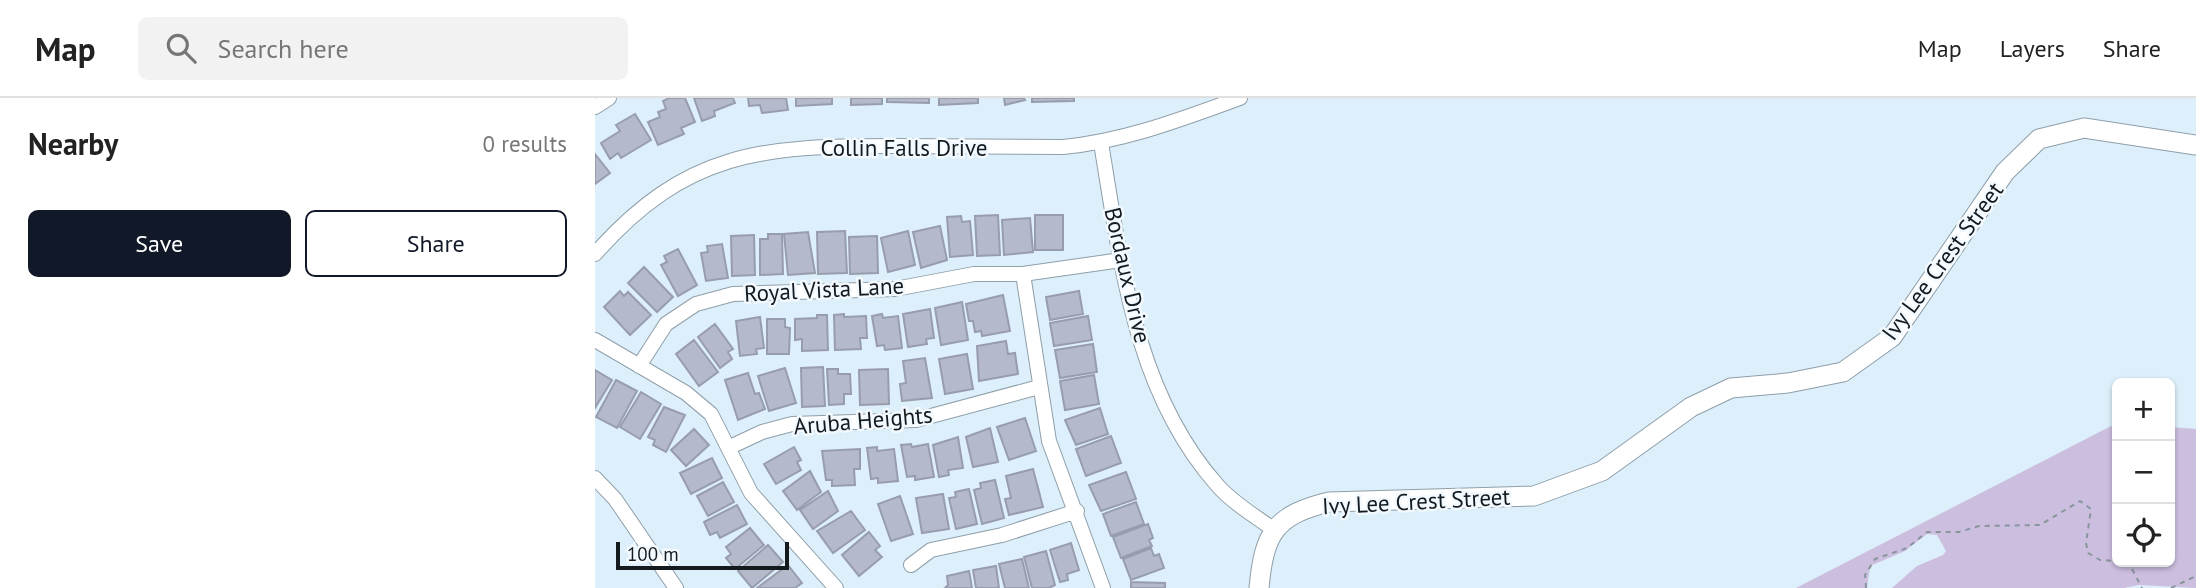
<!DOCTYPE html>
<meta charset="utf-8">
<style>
:root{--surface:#fff;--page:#f2f2f2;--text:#222;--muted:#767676;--line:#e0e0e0;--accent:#111827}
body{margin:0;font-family:"PT Sans",sans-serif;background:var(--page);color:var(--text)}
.controls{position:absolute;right:21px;bottom:21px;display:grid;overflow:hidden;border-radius:10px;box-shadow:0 2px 5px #0004}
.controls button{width:63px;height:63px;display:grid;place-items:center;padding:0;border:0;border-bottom:2px solid var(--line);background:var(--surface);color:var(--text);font:35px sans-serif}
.scale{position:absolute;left:21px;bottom:18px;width:173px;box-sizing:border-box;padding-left:7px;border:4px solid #141a1e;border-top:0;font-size:19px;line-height:24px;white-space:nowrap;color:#141a1e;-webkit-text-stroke:5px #f3faff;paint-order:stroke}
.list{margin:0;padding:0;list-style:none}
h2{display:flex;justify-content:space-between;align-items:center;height:91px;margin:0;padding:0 28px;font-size:30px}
h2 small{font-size:23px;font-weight:400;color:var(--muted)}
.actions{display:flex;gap:14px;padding:21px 28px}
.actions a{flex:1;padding:16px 0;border:2px solid var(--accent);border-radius:10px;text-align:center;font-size:24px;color:var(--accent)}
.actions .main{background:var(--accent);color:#fff}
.icon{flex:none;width:38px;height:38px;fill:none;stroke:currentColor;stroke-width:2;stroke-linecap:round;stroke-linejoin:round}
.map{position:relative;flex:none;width:1601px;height:490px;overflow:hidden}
header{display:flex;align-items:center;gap:42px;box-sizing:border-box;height:98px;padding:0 35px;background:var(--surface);border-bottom:2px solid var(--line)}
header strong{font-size:33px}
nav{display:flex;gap:38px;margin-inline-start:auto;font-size:24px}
.search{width:490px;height:63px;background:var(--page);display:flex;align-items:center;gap:18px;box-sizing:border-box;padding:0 24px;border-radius:10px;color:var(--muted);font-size:26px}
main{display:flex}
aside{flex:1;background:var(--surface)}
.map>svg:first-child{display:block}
.green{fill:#cbbede}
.building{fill:#b4baca;stroke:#989dae;stroke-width:2}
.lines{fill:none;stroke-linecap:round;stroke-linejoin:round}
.street-casing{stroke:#8e9faa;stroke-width:16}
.secondary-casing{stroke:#8e9faa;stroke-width:21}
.path{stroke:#88959d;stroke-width:2;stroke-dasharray:5 5;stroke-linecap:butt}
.street{stroke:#fff;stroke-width:14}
.secondary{stroke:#fff;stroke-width:19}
.labels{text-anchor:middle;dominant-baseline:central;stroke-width:5;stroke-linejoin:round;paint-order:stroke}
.street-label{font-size:23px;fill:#141a1e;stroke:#f3faff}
</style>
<header>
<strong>Map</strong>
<div class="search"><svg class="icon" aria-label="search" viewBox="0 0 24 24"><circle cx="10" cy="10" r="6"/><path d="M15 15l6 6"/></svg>Search here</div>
<nav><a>Map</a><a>Layers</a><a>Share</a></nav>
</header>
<main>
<aside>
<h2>Nearby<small>0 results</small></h2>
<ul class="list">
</ul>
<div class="actions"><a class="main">Save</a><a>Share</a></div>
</aside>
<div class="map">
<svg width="1601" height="490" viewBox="0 0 1601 490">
<rect width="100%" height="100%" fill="#ddeffa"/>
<!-- green -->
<path class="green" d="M1522,325V464H1575V329L1601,331V490L1544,487L1529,490H1297L1322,468L1348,457L1351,453L1342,437L1332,436L1310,453L1275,468L1272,490H1201Z"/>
<!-- building -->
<path class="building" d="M74,0H90L100,24L86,30L89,36L63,47L53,24L65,19L63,14L71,11L68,3Z
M99,0H138L140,5L119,13L120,18L107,23Z
M153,0H191L193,12L167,15L165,7L154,8Z
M201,0H237V6L201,8Z
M256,0H287V6L256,7Z
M292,0H334V5L292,4Z
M344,0H383V5L344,7Z
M409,0H429L430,2L410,7Z
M437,0H479V3L437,4Z
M40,16L56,42L26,60L23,55L15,61L6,45L25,33L21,27Z
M0,56L15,75L0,86Z
M403,117L405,157L382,158L380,118Z
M440,117H468V152H440Z
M366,118L367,124L375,123L378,157L355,159L352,119Z
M435,120L438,154L409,157L407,122Z
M345,128L352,162L326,170L318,134Z
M250,133L252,175L223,176L222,134Z
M313,133L320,167L293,174L286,140Z
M213,134L220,175L193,177L189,136Z
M173,136H187L188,176L165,177V141H173Z
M159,137L160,177L137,178L136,138Z
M282,138L283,175L255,176L254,139Z
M127,146L133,180L111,183L106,155L113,154L112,148Z
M83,151L102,187L83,198L66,167L72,164L69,158Z
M49,169L78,199L62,214L33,185Z
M25,193L29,198L33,194L56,217L35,237L9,209Z
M484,193L488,216L455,222L451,199Z
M408,197L415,233L387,238L386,233L380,234L378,223H374L371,206Z
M367,204L373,242L346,247L340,210Z
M335,211L339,240L331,241L332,246L313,249L308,216Z
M249,216V219L271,218L272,240H265L266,251L240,252L239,217Z
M287,216L288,220L303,218L307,250L290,252L289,247L282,248L277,218Z
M222,217H232L233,252L207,253V241L200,242V221L222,220Z
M493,218L497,242L459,248L455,225Z
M165,219L169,250L161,251L162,256L145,258L141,223Z
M172,221H190V229L195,230L194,256H172Z
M120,226L138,251L133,254L137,261L125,270L103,239Z
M99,242L123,274L104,288L81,256Z
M411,243L413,256L420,255L423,276L384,283L382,248Z
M498,246L502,274L465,280L460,252Z
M372,256L378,291L350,296L344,261Z
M330,260L337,300L307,303L305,286L311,285L308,263Z
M228,269L230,308L207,309L206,270Z
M190,270L201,305L174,313L163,278Z
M232,271H243V276H255L256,296H249V306L234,307Z
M293,271L294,306L265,307L264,272Z
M0,272L17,282L0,310Z
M153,275L160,296L164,295L170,311L143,322L130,282Z
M499,277L504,306L470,312L465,283Z
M21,282L42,293L22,330L1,319Z
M46,294L66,306L45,341L25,329Z
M69,309L90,317L71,354L58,347L60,342L53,339Z
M505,310L513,336L481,347L470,322Z
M430,320L441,353L414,362L402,329Z
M395,330L403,364L378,369L371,339Z
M99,331L114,347L91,368L76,352Z
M516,338L526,365L491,378L481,351Z
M363,339L368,370L353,372L354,377L344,379L338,347Z
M316,346L317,349L333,346L339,379L320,382V378L312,379L306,347Z
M199,349L206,362L202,364L206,372L181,386L169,366Z
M282,349V353L299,351L303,383L283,385V380L276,381L272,350Z
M265,351V371H259L260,387L237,388V382H231L227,353Z
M117,360L127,380L96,396L85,375Z
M438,371L448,409L414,417L410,401L416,400L411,378Z
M215,373L226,394L202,412L188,393Z
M531,374L541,401L506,413L494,387Z
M400,382L409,420L387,426L379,392L386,390L385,385Z
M128,384L139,404L113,418L102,398Z
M374,391L382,426L361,431L354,400L361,399L360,394Z
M233,393L243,413L218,431L205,412Z
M348,396L354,431L327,435L321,400Z
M305,398L318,436L296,443L283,406Z
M541,404L549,426L516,438L508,416Z
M142,407L152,426L125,440L122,434L115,437L109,424Z
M256,413L270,432L238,455L222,433Z
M553,426L558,440L554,442L557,448L526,460L518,439Z
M155,430L169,447L140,471L131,460L136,456L131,449Z
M274,434L285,448L280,452L287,459L264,478L247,457Z
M476,445L484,472L472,476L473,482L465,484L455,452Z
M173,447L188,464L157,490L143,473Z
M556,450L559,458L564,456L569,470L536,482L528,461Z
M451,453L460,487L454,490H437L429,459Z
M427,461L434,490H410L404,466Z
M193,467L207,485L200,490H162Z
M401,468L404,490H381L378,472Z
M374,473L377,490H350L353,487L352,478Z
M536,484L570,485V490H536Z"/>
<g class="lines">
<defs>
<path id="street" d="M0,9L14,0
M506,45C526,164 539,294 623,388C638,405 660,418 678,431
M0,156C91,53 167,48 297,48C354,48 411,49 468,49C530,43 587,21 645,0
M428,176L454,343L508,490
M0,242L91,295L116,316L156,395L241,490
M44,268L71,226L101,206L138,196L300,191L379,176H428L526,162
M135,349L167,334L197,326L321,322L444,289
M0,380L20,401L81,490
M316,467L336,452L407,437L482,413"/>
<path id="secondary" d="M664,490C669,435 680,417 734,404L939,398L1007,373L1096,309L1136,290L1193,285L1248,274L1297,239L1410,74L1444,41L1489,30L1601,47"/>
</defs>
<!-- street casing -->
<use href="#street" class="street-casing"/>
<!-- secondary casing -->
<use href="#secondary" class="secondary-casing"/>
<!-- path -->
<path class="path" d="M1530,464L1537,471L1547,490
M1271,490L1270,477L1280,461L1312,450L1332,434H1364L1384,428L1445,427L1485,403L1496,411L1491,445L1493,455L1505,462L1522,463
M1576,490L1601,478"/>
<!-- street -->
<use href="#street" class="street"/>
<!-- secondary -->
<use href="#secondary" class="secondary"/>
</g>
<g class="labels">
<!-- street labels -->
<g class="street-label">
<text x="309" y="49">Collin Falls Drive</text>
<text transform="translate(1347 163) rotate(-54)">Ivy Lee Crest Street</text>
<text transform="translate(533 177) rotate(77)">Bordaux Drive</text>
<text transform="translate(229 191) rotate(-3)">Royal Vista Lane</text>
<text transform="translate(268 322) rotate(-5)">Aruba Heights</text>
<text transform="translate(821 403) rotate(-3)">Ivy Lee Crest Street</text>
</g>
</g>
</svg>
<div class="controls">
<button>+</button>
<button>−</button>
<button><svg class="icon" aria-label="locate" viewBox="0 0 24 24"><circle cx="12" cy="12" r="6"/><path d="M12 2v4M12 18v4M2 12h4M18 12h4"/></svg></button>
</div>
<div class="scale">100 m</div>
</div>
</main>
